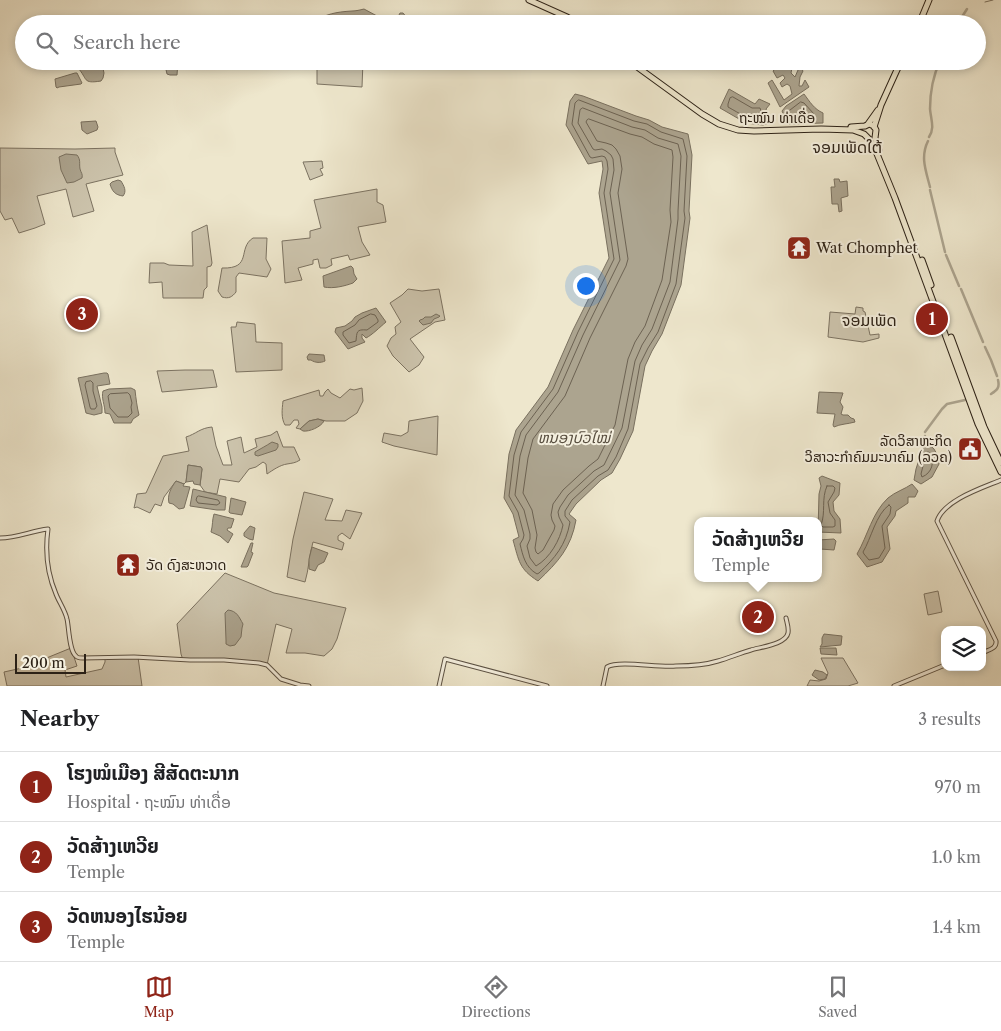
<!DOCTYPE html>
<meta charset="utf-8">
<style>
:root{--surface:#fff;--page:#f2f2f2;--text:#202124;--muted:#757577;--line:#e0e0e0;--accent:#8f2418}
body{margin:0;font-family:"Libre Caslon Text","Noto Sans Lao",serif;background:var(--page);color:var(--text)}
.controls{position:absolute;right:15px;bottom:15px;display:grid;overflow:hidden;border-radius:10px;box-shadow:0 2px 8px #0003}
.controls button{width:45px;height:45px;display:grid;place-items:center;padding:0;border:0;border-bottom:1px solid var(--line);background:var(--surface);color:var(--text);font:25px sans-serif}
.scale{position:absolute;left:15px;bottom:12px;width:71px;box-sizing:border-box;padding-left:5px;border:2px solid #2c2116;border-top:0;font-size:14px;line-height:18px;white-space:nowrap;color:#2c2116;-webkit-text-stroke:4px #f4efde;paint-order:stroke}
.you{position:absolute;left:585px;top:285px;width:18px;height:18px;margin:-12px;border:4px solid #fff;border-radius:50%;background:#1a73e8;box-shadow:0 0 0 8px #1a73e833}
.badge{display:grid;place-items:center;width:32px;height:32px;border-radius:50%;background:var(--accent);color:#fff;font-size:16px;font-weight:700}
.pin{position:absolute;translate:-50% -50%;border:2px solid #fff;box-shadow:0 1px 5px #0006}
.popup{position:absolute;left:694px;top:517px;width:128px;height:65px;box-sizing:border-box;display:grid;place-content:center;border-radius:10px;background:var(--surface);filter:drop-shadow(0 1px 4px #0005);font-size:16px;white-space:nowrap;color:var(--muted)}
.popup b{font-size:19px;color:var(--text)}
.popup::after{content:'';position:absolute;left:50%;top:100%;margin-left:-10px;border:10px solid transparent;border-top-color:var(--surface)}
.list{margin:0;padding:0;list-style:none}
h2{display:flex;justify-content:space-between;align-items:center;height:65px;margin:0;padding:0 20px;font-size:21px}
h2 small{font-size:16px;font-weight:400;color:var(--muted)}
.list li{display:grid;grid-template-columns:32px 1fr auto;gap:15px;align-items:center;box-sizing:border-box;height:70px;padding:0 20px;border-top:1px solid var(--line)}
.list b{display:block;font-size:19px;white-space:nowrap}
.list p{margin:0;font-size:16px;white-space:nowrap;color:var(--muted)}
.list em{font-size:16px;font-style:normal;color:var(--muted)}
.icon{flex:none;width:28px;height:28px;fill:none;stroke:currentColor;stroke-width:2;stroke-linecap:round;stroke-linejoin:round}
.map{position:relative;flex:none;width:1001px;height:686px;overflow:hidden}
.search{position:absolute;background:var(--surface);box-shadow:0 2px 8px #0003;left:15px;right:15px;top:15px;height:55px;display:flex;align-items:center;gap:12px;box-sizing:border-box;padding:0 18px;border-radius:28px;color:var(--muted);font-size:19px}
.sheet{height:275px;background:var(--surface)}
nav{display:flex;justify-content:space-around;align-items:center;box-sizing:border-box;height:70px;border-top:1px solid var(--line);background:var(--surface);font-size:14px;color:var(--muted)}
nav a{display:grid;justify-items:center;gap:2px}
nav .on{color:var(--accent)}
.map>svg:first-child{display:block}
.green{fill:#cdc5ae;stroke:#7c7362}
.water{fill:#aca48f;stroke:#79705f}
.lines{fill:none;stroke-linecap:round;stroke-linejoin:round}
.shore{stroke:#6c6252;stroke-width:1}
.stream{stroke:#79705f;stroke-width:1}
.canal{stroke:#aca48f;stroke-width:2.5}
.minor-casing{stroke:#5c5244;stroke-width:5}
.major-casing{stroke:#2c2116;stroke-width:7}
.minor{stroke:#f4efde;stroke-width:3}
.major{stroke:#eee7cd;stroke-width:5}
.labels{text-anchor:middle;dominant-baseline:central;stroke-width:4;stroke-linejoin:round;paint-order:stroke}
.street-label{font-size:14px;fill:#2c2116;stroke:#f4efde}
.poi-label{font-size:14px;fill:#2c2116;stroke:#f4efde;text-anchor:start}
.water-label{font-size:15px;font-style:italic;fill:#594f40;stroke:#f4efde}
.quarter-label{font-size:16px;fill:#2c2116;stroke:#f4efde}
</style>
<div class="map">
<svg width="1001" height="686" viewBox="0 0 1001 686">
<rect width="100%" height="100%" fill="#eee7cd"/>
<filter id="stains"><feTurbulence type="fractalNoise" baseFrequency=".004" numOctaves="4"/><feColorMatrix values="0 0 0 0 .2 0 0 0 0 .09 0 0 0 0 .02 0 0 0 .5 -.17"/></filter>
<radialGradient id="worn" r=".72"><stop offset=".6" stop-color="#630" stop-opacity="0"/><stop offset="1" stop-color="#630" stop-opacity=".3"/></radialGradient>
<!-- green -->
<path class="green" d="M317,61H363L362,87L317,84Z
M0,148L75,149L115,148V152L123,175L86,184L94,211L73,217L66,189L37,196L45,224L35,228L19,233L12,218L5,220L0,211Z
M322,161L323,168L320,169L323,175L310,180L303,162Z
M377,189V202L383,205L386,222L358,227L362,242L370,255L350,260L348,255L331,259L332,265L326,268H320L318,259L313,260V264L298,268L302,280L285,283L282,241L310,238V231L321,228L314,200Z
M207,225L212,263L211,266L207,267V287L204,290L203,298H163L162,282L149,283L150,263H164L169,265L193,266L192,232Z
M253,238H267L266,259L271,269L267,277L239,273L236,277V292C232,297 229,299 222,297L218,291L222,268C253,269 237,248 253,238Z
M408,289L422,291L439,289L445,320L435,322L410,339L424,357L419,365L409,372L393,356L387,346L391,338L396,334L395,327L401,322L390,303L402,295Z
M856,307L863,308V311L865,312L870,335L879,334V338L863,342L828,337L830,312L855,314Z
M237,322L255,324L256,342L282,343V370L236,372L231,327H236Z
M185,370H213L217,387L162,392L157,371Z
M362,388L363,401L357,413L345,421H326L318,419L309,421L300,429L296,428L299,424L298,420H294L290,425H285C281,418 282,410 283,401L319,390L320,396H323L325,392L328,389L331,393L340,398L350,389L354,390Z
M438,416L437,455L394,446L382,442L384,433L401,436L408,432L409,421Z
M212,427L216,446L223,465H232L227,441L241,437L244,453L257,447L255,439L271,435L277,431L283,447H294L300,460C295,463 293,463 287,464C280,465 273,470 267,474L266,464L263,462L256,467L249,469L239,482L220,479L217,494L205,492L200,485L202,469L201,467L188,465L186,482L184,484L176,481L164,497L161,506L155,504L150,513L137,507L134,508L137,494L146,493L163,456L189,451L186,437C196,434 200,428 212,427Z
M304,492L333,499L325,520L342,521L346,510L362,513L350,539L342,533L338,536V540L344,543L342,550L313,542C309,555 309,569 305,582L287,577L293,539Z
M225,573L274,593L346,608L337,639L332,649L324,656L305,653H286L292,629L276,624L267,665L223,661L183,660L181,654L177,624Z
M938,591L942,612L928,615L924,594Z
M71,648L77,666L65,670L66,677L102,669L105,662V657H138L142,686H7L4,672L22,668Z
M821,658H843L858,683L848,686H807L810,680L819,681L826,679L828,673Z"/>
<!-- water -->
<path class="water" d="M364,9L377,16L379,18L377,24H358L355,16L343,17L342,22L344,24H311L312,22C327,14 335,12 352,11C356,11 360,10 364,9Z
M400,13H403L408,19L416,17L420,18L425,22L442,24H414L397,19Z
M96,61L99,62L102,64L104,73L103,78L101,81C82,84 88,79 78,68V67L87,64H94Z
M164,61H178L177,75H170L167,74Z
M784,61H786L792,68L791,73L795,77L798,70L801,68L803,71L800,77L799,86H802L805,80L809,87L780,107L768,83L772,80L784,100L792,94L790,86L787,84L782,87L780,83L785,78L783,75L777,78L773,71Z
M75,73H77L82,83L81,84L59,87L57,88L56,87L55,79Z
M729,89L755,104L759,99L770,104L766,109L771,122L763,125L746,123L720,108Z
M575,94L583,96L636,116L649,120L662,127L688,134L692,155L689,211L690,218L681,285L662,334L652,351L645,366L633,431L620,459L612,473L601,480L576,504L569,514L576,520C571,548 558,562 538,581C519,569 519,561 513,540L519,537L513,514L504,498L509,454L516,430L548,387L573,330L609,258L599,193L603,169L602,161L588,164L566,125L570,101Z
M804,94C810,102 814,109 823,113V123L789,124L787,122L782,111L786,106Z
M96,121L98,127L97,130L87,134L82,130L81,122Z
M66,154L77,155C81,160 79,163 80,169C81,173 83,174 82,178L74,182L67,183L61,170L59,157Z
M834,179H839L840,182L847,181L848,196L841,198L842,211L839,212L838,204H832L831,187H835Z
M118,180L121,181C124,186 127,191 123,196C115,195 112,191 110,184L112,182Z
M351,266L353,268L354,274L357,279L353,283C345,286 333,289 324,287L323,276Z
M376,308L386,322C380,327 372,335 366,338L362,334V338L365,342L348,349L335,332L336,328L345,326L352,321L355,317L362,313Z
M436,314L440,316L439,317L434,319L431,323L423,325L419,321L420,320L423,319L425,317H431Z
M309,354L324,355L325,361C321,363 315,363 311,360H308L307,357Z
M104,373H107L108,374L110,384L97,386L102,407V413L94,415L86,413L78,378Z
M131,388L135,390C136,399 137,407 139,415L133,419L131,423H114L110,414L105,413C105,405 101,398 103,391L109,389Z
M819,392L843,393L840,402L843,407L841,414L843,415H848L851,418L854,419L855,422C848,424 840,424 834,427L833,425L835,414L817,413Z
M318,419L324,421C321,427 309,432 303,431L300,429L309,421Z
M925,441L934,449L938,456L939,464L932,477L921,484L914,480L916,469Z
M272,442L278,444V447L276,450L258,456L255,455V452C260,449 266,446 272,442Z
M188,465L201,467L202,469L200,485L194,484L193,481L186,482Z
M822,476L840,483L839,495L833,502L834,511L840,519L841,533L818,532L819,494L821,486L819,478Z
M176,481L184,484L183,486L190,487L184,508L179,509L173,504L169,503C167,495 171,488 176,481Z
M912,484L918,491L915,497H908V503L896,511L895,516L887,527L890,549L882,562L867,567L857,554C868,535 872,513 888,498C895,492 905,489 912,484Z
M193,489L226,497L225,510H217L190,506Z
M231,498L246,502L242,515L230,513L229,512Z
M214,514L234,519L231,528H228L227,530L233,534L228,543L220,536L211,532C213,525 212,520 214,514Z
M250,526L255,528L253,540L249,539L244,536V533Z
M834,539L836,541L834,550L820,549L818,546V540Z
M251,543H253L251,552L253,553L248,566L247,567H241Z
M312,547L328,553L324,562L318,565L315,571L309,569V559Z
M228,610C237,611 239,617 243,624L242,628L241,637L235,645L230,646L226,644V640L225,613Z
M824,634L842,636L841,645L820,647L822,644V638Z
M820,648H836L837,655L821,654Z
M815,670L823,672L827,675L825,679L819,680L812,675Z"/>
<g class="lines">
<!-- shore -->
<path class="shore" d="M733,97L752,108H760L763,117V119C750,121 739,113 728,107V104L730,98Z
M579,100L634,121L647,124L661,132L683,139L687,156L684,211L685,218L676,284L658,332L648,348L640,364L628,429L616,457L608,470L598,476L572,500L565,511V516L570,522C566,545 555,558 539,573L537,574C525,567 523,556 520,544L523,539L524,535L518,512L509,496L514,455L521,432L553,389L578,332L614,259L604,193L608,169L607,161L605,157L602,156L592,158L590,157L572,124L575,103L577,101Z
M801,102L804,103L814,114L813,118L793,119L791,118L788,113L789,111Z
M583,108L632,127L645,130L658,138L678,144L681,156L678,211V219L670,282L652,329L642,345L635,361L622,428L604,465L594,471L568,495L560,507L558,512L559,517L563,525C560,540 550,558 536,566L530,558L527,546L530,539V534L524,510L515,495L520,456L526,435L558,392L583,335L620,260L610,193L614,170L613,159L611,155L606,151L602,149L595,150L593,149L578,123L580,110Z
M589,119L630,134L642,137L654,144L672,150L673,157L670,210L671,222L662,280L645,326L635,342L628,359L615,425L598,459L589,466L563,490L553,504L551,515L552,520L555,526L554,530L543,550L538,554L536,552L535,548L537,535L532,510L523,493L528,458L533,439L565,396L590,338L626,266L628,259L618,193L622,169L620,156L616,149L612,145L606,143L597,141L586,122L587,120Z
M371,314L375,315L378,320V322L367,330C356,329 357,332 356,341L349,343L343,335V332L355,325L359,320Z
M91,381L93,383V391L97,406L95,409H91L90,407L85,385L86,382Z
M128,393L130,395L132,403L131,407L132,413L128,417H118L110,408L108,396L110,394Z
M928,452L930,453C935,462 932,473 922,477L921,474L926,454Z
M827,486H833L835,488L834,492L828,502L830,513L835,520V526L833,527H823L821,525C826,512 821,499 827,486Z
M199,496L218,500L220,503L217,505L198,503L196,500L197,497Z
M889,505L891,507L890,514L882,526L885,548L879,558L869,560L864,554L863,552C871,539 876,514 889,505Z"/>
<!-- stream -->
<path class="stream" d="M985,2L993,0"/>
<!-- canal -->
<path class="canal" d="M955,24L960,20L967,9
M929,137C935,128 931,120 930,109C930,93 933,76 940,61
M928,141C920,157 926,171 930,187
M930,190L945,252
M946,255L959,286
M961,289L983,342
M985,347L991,360L997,376
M991,394C997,390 1000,388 998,380
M925,432L942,409L947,404L965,400
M925,436V441"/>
<defs>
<path id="minor" d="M0,538C17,538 31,531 48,529C45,551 47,573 56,594C59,602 65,610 67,619C69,627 69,651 76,656C77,658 81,658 83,658L134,657L190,660H224L259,663L267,665L281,679L300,685L309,686
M982,653C988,650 997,649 996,641L937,521C944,500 982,488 1001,480
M439,686L445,659L547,686
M603,686L607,667C620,660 658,668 676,666C690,666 705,665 718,661C729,658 740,653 751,650C761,647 786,644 788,633C789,628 787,623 786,618
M894,686L945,665"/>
<path id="major" d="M529,0L567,17L578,24
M919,24L929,0
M629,61L702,114L719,124L738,130L754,131L821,129L853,130L864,134L869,139L875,149L895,198L978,424L1001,472
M868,124L878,110
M851,127L865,126L869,124L874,126L876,130L875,138L879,150
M874,127L881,105L901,61
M922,260L931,285
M951,337L984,427L1001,463"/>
</defs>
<!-- minor casing -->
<use href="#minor" class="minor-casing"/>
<!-- major casing -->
<use href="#major" class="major-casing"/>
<!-- minor -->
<use href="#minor" class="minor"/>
<!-- major -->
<use href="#major" class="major"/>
</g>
<!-- icons -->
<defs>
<symbol id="temple-square" viewBox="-11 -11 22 22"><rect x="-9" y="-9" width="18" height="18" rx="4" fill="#8f2418" stroke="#f4efde"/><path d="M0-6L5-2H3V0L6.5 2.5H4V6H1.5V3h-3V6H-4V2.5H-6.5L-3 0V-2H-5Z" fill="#fff"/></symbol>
<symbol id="civic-square" viewBox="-11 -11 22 22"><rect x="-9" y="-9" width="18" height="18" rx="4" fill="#8f2418" stroke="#f4efde"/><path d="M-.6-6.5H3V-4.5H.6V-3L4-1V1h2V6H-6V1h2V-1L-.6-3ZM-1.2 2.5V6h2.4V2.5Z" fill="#fff"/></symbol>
</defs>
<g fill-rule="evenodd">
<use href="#temple-square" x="785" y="234" width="28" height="28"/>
<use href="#civic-square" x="956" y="435" width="28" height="28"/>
<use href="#temple-square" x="114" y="551" width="28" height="28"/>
</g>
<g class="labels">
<!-- street labels -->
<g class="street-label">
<text x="777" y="118">ຖະໝົນ ທ່າເດື່ອ</text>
</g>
<!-- poi labels -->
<g class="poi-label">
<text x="816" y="248">Wat Chomphet</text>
<text x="952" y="441" text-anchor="end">ລັດວິສາຫະກິດ<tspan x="952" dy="16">ວິສາວະກຳຄົມມະນາຄົມ (ລວຄ)</tspan></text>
<text x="146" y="565">ວັດ ດົງສະຫວາດ</text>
</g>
<!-- water labels -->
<g class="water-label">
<text x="574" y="437">ຫນອງບົວໄໝ່</text>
</g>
<!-- quarter labels -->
<g class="quarter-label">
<text x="847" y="147">ຈອມເພັດໃຕ້</text>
<text x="869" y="320">ຈອມເພັດ</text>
</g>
</g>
<rect width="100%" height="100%" filter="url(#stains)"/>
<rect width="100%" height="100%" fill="url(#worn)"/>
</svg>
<div class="controls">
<button><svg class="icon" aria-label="layers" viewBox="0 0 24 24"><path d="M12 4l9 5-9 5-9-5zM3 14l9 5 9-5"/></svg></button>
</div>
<div class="scale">200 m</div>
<div class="you"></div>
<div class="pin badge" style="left:932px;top:319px">1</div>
<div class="pin badge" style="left:758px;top:617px">2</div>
<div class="popup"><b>ວັດສ້າງເຫວີຍ</b>Temple</div>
<div class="pin badge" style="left:82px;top:314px">3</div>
<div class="search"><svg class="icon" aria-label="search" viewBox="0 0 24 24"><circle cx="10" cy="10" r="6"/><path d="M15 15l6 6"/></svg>Search here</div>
</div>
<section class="sheet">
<h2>Nearby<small>3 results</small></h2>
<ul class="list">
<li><span class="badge">1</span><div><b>ໂຮງໝໍເມືອງ ສີສັດຕະນາກ</b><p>Hospital · ຖະໝົນ ທ່າເດື່ອ</p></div><em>970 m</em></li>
<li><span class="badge">2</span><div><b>ວັດສ້າງເຫວີຍ</b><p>Temple</p></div><em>1.0 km</em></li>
<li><span class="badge">3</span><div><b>ວັດຫນອງໄຮນ້ອຍ</b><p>Temple</p></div><em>1.4 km</em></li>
</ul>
</section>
<nav>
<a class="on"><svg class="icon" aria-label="map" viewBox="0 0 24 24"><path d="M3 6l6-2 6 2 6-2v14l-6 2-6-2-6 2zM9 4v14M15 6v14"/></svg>Map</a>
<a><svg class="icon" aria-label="directions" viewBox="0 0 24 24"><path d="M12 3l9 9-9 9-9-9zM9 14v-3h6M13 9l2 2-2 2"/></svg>Directions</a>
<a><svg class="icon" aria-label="saved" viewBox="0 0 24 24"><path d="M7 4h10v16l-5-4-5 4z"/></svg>Saved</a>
</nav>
